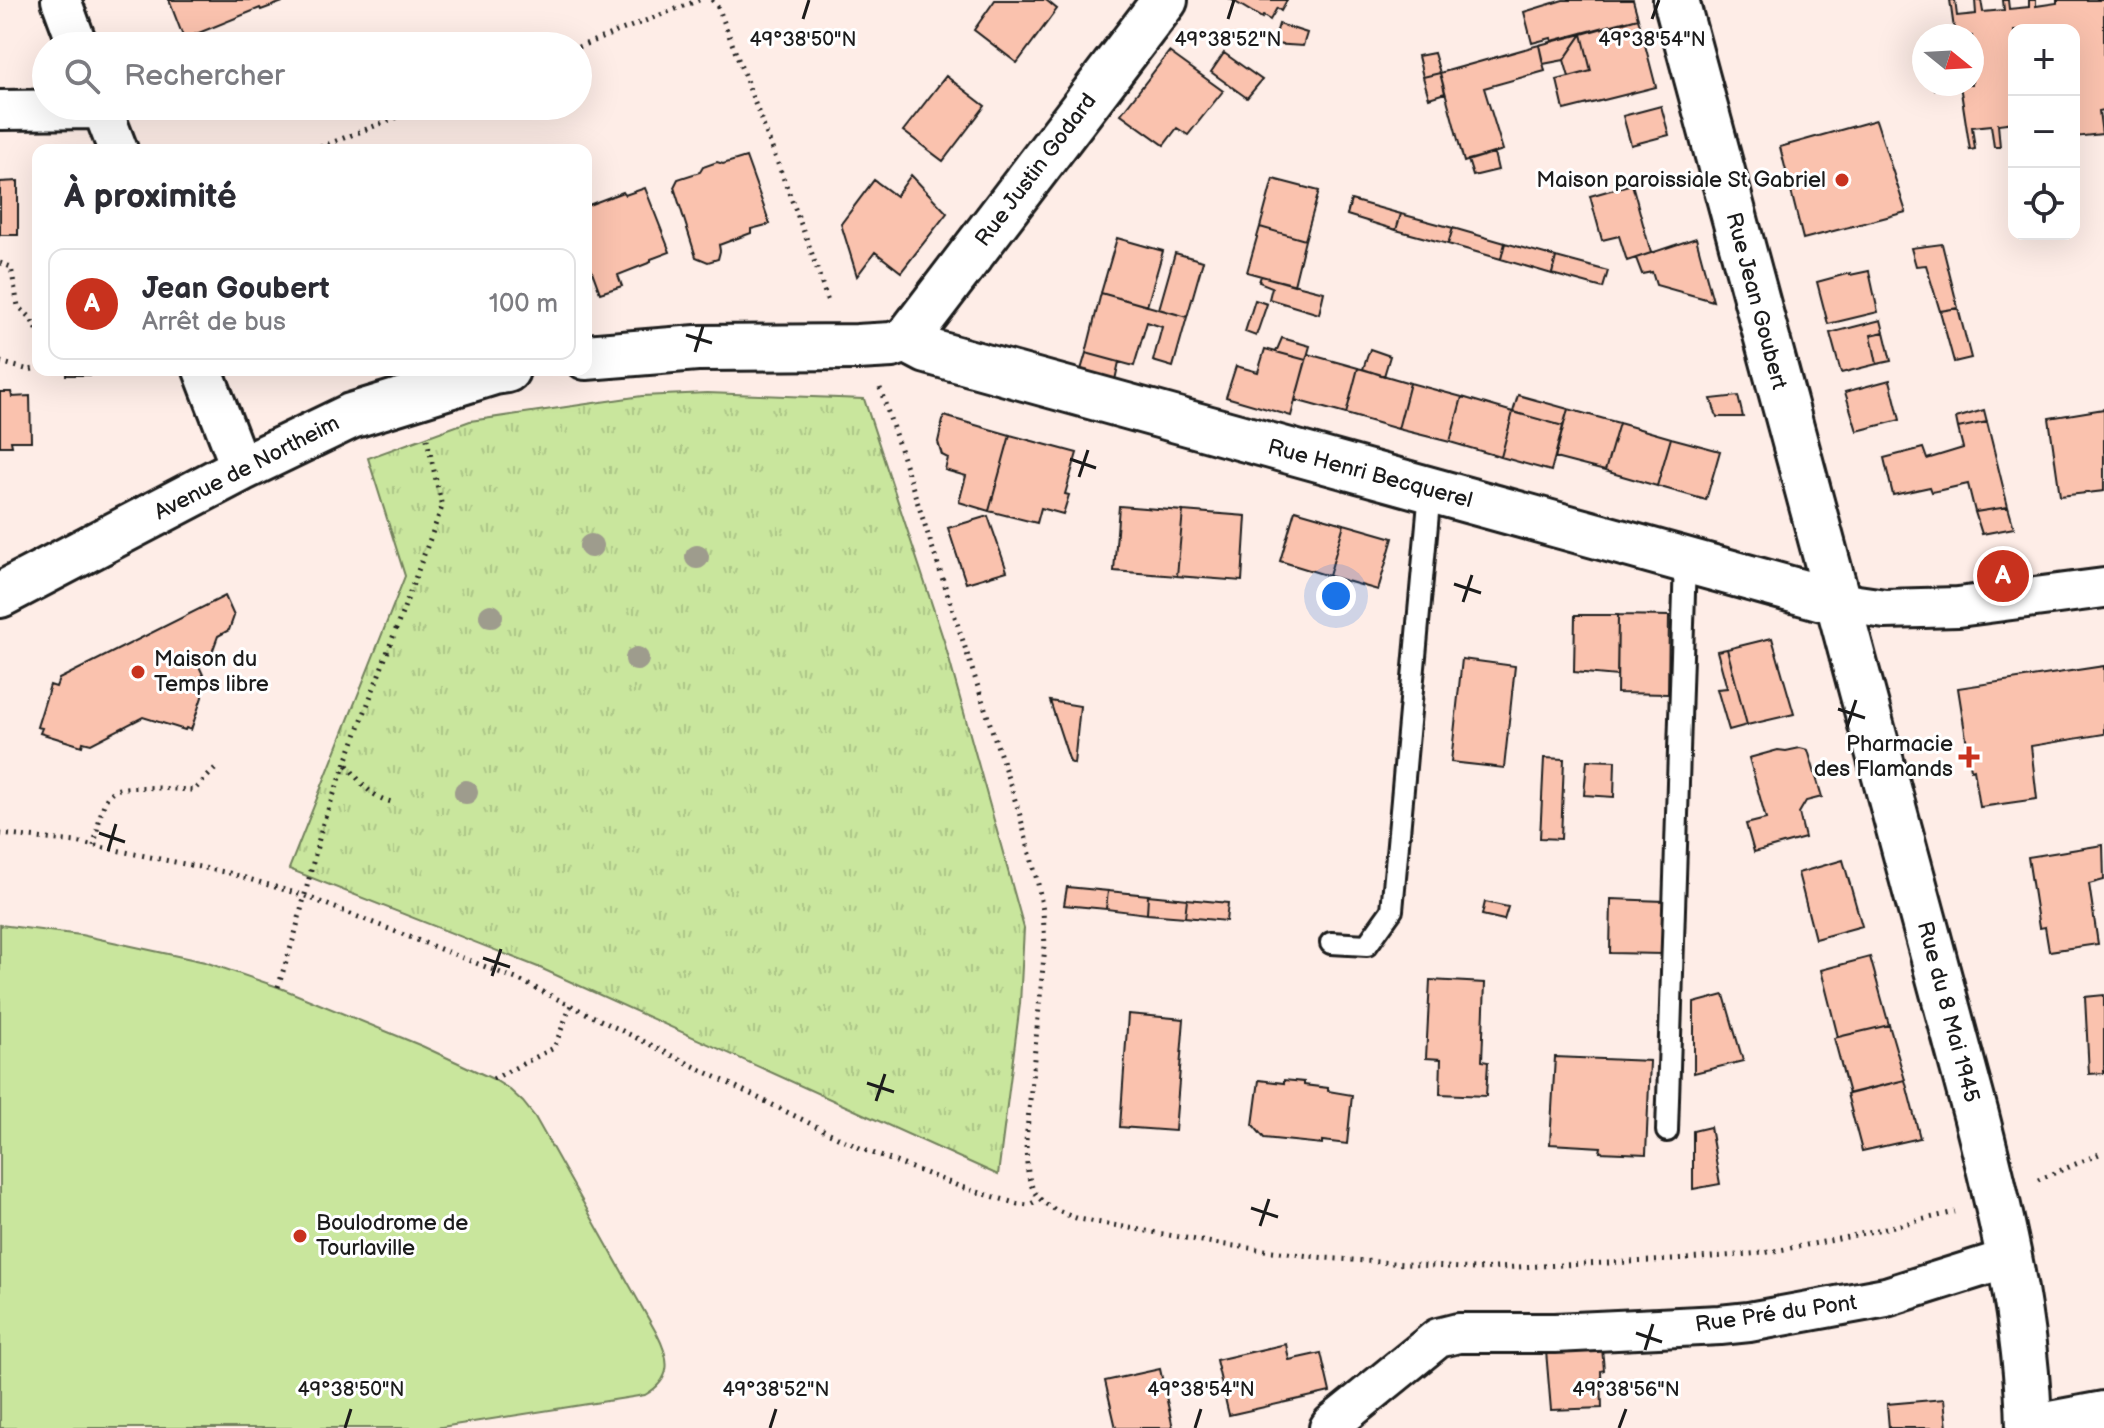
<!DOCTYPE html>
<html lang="fr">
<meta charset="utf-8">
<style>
:root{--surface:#fff;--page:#f7f7f7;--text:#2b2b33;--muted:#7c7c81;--line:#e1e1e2;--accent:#c8321e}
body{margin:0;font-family:"Balsamiq Sans",sans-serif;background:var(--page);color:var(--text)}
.controls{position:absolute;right:24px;top:24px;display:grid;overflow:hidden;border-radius:16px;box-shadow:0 8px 32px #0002}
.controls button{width:72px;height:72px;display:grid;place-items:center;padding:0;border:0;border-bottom:2px solid var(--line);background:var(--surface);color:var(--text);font:40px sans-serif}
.compass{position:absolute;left:1912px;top:24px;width:72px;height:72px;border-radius:50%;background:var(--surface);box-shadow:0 8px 32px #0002;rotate:108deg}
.you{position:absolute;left:1336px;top:596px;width:28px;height:28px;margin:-20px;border:6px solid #fff;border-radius:50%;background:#1a73e8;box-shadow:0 0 0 12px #1a73e833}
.badge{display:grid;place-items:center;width:52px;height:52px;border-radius:50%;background:var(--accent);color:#fff;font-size:26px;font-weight:700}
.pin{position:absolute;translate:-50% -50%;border:4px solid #fff;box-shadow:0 2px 8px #0006}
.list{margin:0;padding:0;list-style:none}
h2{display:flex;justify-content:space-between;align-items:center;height:104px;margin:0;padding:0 32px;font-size:34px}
h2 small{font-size:26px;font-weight:400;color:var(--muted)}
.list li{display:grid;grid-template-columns:52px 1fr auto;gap:24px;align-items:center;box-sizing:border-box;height:112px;margin:0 16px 16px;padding:0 16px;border:2px solid var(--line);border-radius:16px}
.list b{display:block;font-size:30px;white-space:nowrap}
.list p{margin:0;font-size:26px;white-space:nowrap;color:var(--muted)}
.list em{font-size:26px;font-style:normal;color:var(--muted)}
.icon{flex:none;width:44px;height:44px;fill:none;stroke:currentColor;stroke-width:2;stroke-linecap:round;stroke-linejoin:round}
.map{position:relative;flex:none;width:2104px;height:1428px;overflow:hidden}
.search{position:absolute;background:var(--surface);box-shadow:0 8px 32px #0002;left:32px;top:32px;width:560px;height:88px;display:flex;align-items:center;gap:20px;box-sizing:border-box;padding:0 28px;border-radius:44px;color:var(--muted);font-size:30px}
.panel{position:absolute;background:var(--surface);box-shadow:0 8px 32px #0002;left:32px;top:144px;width:560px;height:232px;border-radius:16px}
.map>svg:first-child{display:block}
.park{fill:url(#park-tufts);stroke:#72815c;stroke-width:2}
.garden{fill:#c9e69d;stroke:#72815c;stroke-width:2}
.building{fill:#fac2ae;stroke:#1c1c1c;stroke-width:2}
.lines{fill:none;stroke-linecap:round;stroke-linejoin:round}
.lane-casing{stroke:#1c1c1c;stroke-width:26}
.street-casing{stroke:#1c1c1c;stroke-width:44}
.secondary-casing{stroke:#1c1c1c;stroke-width:50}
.path{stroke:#1c1c1c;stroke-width:5;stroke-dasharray:2 6;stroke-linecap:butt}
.lane{stroke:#fff;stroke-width:20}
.street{stroke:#fff;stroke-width:38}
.secondary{stroke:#fff;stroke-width:44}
.tree{fill:#9e9c8d}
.ticks{fill:none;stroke:#1c1c1c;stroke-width:3}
.poi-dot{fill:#c8321e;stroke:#fff;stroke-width:3}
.labels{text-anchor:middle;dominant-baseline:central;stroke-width:6;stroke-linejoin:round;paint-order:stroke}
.street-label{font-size:22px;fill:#1c1c1c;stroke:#fff}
.poi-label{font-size:22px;fill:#1c1c1c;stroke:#fff;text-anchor:end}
.ticks-label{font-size:20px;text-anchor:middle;fill:#1c1c1c;stroke:#fff;stroke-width:6;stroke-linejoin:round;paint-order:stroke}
</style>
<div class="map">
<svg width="2104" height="1428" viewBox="0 0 2104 1428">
<defs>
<pattern id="park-tufts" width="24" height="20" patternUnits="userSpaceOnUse" patternTransform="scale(2)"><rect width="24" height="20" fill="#c9e69d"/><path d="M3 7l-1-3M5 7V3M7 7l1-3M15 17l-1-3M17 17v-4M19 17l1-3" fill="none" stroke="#acc587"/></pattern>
</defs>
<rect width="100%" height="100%" fill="#feede7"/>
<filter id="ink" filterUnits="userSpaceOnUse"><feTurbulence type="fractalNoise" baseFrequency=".0125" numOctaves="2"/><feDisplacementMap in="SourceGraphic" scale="16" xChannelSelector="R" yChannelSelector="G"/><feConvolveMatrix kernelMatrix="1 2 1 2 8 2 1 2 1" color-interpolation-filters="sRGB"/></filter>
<g filter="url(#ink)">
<!-- park -->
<path class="park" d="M707,393L864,399L944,641L1024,928L1020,1004L998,1175L538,967L289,869L405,576L368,458L470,421L642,396Z"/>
<!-- garden -->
<path class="garden" d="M0,925L81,935L205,962L278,987L422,1046L493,1079L509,1089L523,1102L535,1117L657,1334C670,1359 673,1379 645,1395L435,1428H0Z"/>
<!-- building -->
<path class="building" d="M169,0H288L261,10L260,8L184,39Z
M995,0H1046L1057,9L1017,63L974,30Z
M1232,0H1287L1281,11L1277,8L1270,20L1263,16L1262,18Z
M1563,0H1633L1638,18L1552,41L1551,38L1532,43L1524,12Z
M1950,0H1955L1957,16L1976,14L1975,0H1981L1983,12L2004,10L2003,0H2008L2009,9L2029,7V0H2036V6L2057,3V0H2104V110L2099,111L2102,134L2074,137V30H2014V122L1998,124L2000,147H1994L1991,125L1972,127L1975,149L1970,150L1960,85L1935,89L1934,84H1972V36H1955Z
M1638,18L1656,87L1564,110L1557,80L1591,71L1582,34Z
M1279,24L1307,33L1303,46L1273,44Z
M1582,34L1564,60L1543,64L1539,45Z
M1582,34L1591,71L1569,77L1564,60Z
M1539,45L1545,71L1484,88L1503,150L1464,162L1440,73Z
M1169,52L1223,91L1188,135L1177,128L1164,145L1121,114Z
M1224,53L1262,80L1247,98L1211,72Z
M1434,53L1440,73L1423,77L1418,56Z
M1440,73L1445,93L1429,98L1423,77Z
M946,76L985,106L943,161L903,131Z
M1661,106L1669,135L1631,145L1623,116Z
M1876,120L1906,212L1803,239L1780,147Z
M1494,153L1498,170L1473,176L1468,160Z
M746,157L770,224L751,229V233L719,245L720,251L718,259L708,262L696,257L674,187L678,179L700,172L703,167L717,162L723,164Z
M911,175L947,213L901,272L875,252L857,276L841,224L874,180L896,196Z
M1273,179L1319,191L1305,240L1260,227Z
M18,181V235H0V182Z
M1632,184L1651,253L1627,261L1619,236L1602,240L1590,196Z
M645,188L670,252L651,259V262L618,275L622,286L600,293L586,255V206L623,192L625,195Z
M1351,200L1401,214L1396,230L1347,215Z
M1401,214L1453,228L1448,244L1396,230Z
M1260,227L1305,240L1294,285L1247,272Z
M1453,228L1505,243L1501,259L1448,244Z
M1117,238L1163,251L1147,306L1101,293Z
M1696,238L1713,301L1656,285L1652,272L1642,274L1636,258Z
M1505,243L1556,257L1552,274L1501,259Z
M1942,244L1958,308L1940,311L1926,265L1916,266L1911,248Z
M1175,253L1203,261L1187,317L1159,309Z
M1556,257L1608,271L1603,288L1552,274Z
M1869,271L1878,312L1828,324L1817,282L1850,273V275Z
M1261,276L1324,292L1319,314L1269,299L1272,287L1259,282Z
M1101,293L1187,317L1173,367L1153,361L1162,327L1147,322L1134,366L1086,353Z
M1255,300L1267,304L1256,336L1245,332Z
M1958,308L1971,358L1954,362L1940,311Z
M1881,320L1884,332L1871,335L1877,364L1841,373L1830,333Z
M1884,332L1891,361L1877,364L1871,335Z
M1282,338L1310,346L1306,360L1276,352Z
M1265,349L1306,360L1291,416L1226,397L1236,366L1258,372Z
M1370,349L1390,356L1384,376L1363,369Z
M1086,353L1119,362L1115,380L1081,370Z
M1308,354L1358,368L1346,414L1295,400Z
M1358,368L1410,383L1398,429L1346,414Z
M66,370H118V375H66Z
M1890,380L1900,420L1857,431L1845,392Z
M1410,383L1462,397L1450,442L1398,429Z
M0,392H11L12,397L30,396L31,441H11L12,446H0Z
M1518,395L1568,409L1563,426L1513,412Z
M1738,396L1743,417H1717L1711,399Z
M1462,397L1513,412L1501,457L1450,442Z
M1568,409L1619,423L1605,471L1555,458Z
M2104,409V491L2060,496L2049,418Z
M1984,410L1987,422L1958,428L1956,418Z
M1513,412L1563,426L1551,471L1501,457Z
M944,416L1010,435L989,511L959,502L966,476L945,470L948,458L942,455L938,442Z
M1987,422L2008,507L1975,512L1968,484L1932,492L1930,487L1893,495L1884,458L1923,448L1927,459L1963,448L1958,428Z
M1619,423L1671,438L1657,486L1605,471Z
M1010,435L1077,453L1065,494L1069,495L1063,514L1041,508L1037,523L989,511Z
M1671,438L1720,451L1706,500L1657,486Z
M1119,506L1183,511L1177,576L1114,571Z
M2008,507L2014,528L1982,534L1975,512Z
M1295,510L1344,524L1329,576L1280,561Z
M1183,511L1246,516L1242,581L1177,576Z
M988,516L1007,571L966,583L948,528Z
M1344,524L1393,538L1378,590L1329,576Z
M225,596L234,616L229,630L218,636L210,658L198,664L206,681L201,684L204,691L191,730L186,728L185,730L143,717L91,744L83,742L82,746L40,733L42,728L37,727L50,685L56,687L59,679Z
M1575,615H1618L1617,676L1574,672Z
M1618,615L1669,616L1668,694L1617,693Z
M1772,638L1794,714L1747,725L1727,649Z
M1727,649L1747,725L1729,730L1717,689L1727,688L1717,651Z
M1462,659L1515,666L1504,768L1451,762Z
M2104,666V734L2031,746L2037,799L1980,807L1974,769L1971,770L1969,757L1958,688Z
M1050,701L1080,706L1074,764L1070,762Z
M1800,748L1808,750L1822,797L1806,801L1799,813L1805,838L1754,852L1746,824L1766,819L1749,758L1778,750L1786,751Z
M1544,758L1564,759L1561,839L1540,838Z
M1587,760L1615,761L1614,797L1584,795Z
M2103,845L2104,880L2089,884L2098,944L2049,951L2045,927L2039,928L2028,857Z
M1843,860L1862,926L1815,939L1798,873Z
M1067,887L1108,891L1106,909L1064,905Z
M1108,891L1148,895L1147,914L1106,909Z
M1148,895L1187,899L1185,917L1147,914Z
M1187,899L1228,903L1226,921L1185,917Z
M1611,899L1664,901L1662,954L1610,953Z
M1485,902L1508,907L1504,920L1482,915Z
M1870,957L1889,1025L1838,1037L1821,970Z
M1430,980L1485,983L1482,1061L1488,1062L1486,1096L1440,1094L1441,1059L1426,1058Z
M1724,995L1743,1061L1694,1073V1003Z
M2104,995V1073L2089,1074L2085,997Z
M1128,1014L1184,1019L1175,1131L1120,1127Z
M1889,1025L1905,1080L1849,1094L1834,1038Z
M1555,1057L1650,1061L1646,1154L1600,1152L1601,1147L1550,1144Z
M1259,1080L1284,1083V1080L1304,1082V1085L1328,1088V1091L1352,1095L1347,1144L1322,1141V1144L1264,1138L1253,1125Z
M1905,1080L1920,1138L1862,1151L1847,1094Z
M1710,1127L1720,1184L1693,1189V1131Z
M1286,1344L1289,1360L1321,1353L1330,1392L1229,1415L1216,1360Z
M1602,1348L1604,1370L1601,1371L1602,1408L1551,1410L1546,1351Z
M1160,1369L1173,1428H1116L1105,1381Z
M1944,1399L1947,1428H1889L1887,1404Z"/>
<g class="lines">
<defs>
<path id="lane" d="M1331,943L1367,945L1392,910L1430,491
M1667,1131L1685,561"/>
<path id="street" d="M61,0L78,46
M101,106L118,150
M0,110L102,109
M203,370L241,469
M1837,602L1885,609L1958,607L2104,588
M2029,1425L2104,1411
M1329,1428L1332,1424L1438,1338L1458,1333H1555L1720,1325L1749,1322L1886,1297L2010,1258"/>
<path id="secondary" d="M1676,0L1976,1115C2002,1218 2027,1321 2029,1428
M906,340L927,351L1837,602
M906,340L1165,0
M586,357L697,348L857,347L892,345L906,340
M0,595L241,469L351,416L494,372L507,370"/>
</defs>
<!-- lane casing -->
<use href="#lane" class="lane-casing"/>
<!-- street casing -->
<use href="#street" class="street-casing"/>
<!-- secondary casing -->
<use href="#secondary" class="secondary-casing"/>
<!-- path -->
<path class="path" d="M712,0L719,9L810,248L829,305
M578,47L699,0
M313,150L426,106
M0,263L11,267L18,306L29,316L38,331
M0,362L29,370L38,368
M880,388L1019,812L1038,884L1043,911L1045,946L1026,1141C1027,1190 1031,1203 1079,1219L1219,1244L1325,1258L1474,1269L1673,1260L1763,1253L1834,1240L1955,1212
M347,765C362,784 371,798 396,803
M0,834L76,842L229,873L305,896L519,980L862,1149L961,1187L1018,1204L1029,1205L1038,1200
M94,846C97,833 101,800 112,792C123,783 177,790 194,790L218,766
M278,987L295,934L323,823L442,507L427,439
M493,1079L554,1048L571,1005
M2038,1180L2104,1152"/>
<!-- lane -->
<use href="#lane" class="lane"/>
<!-- street -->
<use href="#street" class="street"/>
<!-- secondary -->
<use href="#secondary" class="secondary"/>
</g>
<!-- trees -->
<g class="tree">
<circle cx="591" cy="546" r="12"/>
<circle cx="697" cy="557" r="12"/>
<circle cx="491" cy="616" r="12"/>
<circle cx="637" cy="659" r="12"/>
<circle cx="466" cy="792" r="12"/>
</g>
</g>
<!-- ticks -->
<path class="ticks" d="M803,19L809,0M1228,19L1234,0M1652,19L1659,0M686,335L712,343M695,352L703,326M1070,459L1096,468M1079,477L1088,450M1454,584L1481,593M1463,602L1472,575M1838,709L1865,718M1847,727L1856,700M99,833L125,842M108,851L116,824M483,958L510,967M492,976L501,949M867,1083L894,1092M876,1101L885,1074M1251,1208L1278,1217M1260,1226L1269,1199M1636,1333L1662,1342M1645,1350L1653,1324M345,1428L351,1409M770,1428L776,1409M1195,1428L1201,1409M1619,1428L1626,1409"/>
<!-- markers -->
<g class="poi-dot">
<circle cx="1842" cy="180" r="8"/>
<circle cx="138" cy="672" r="8"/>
<path d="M1965 745h8v8h8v8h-8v8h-8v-8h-8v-8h8z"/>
<circle cx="300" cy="1236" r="8"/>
</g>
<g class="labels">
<!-- street labels -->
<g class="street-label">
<text transform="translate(1036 170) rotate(-53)">Rue Justin Godard</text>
<text transform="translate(1756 301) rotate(75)">Rue Jean Goubert</text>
<text transform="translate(247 468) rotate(-27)">Avenue de Northeim</text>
<text transform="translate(1370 474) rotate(15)">Rue Henri Becquerel</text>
<text transform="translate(1948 1012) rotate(75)">Rue du 8 Mai 1945</text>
<text transform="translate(1776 1314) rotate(-8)">Rue Pré du Pont</text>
</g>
<!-- poi labels -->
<g class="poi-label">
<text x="1826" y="180">Maison paroissiale St Gabriel</text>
<text x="154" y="659" text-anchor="start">Maison du<tspan x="154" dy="25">Temps libre</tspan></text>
<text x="1953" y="744">Pharmacie<tspan x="1953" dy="25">des Flamands</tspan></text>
<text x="316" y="1223" text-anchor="start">Boulodrome de<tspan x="316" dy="25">Tourlaville</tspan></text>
</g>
</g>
<g class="ticks-label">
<text x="803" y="46">49°38'50"N</text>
<text x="1228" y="46">49°38'52"N</text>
<text x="1652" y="46">49°38'54"N</text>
<text x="351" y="1396">49°38'50"N</text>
<text x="776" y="1396">49°38'52"N</text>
<text x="1201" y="1396">49°38'54"N</text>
<text x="1626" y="1396">49°38'56"N</text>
</g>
</svg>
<div class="controls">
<button>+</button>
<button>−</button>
<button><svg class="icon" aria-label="locate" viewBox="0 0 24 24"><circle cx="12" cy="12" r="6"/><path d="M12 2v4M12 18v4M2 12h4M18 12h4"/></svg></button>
</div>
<svg class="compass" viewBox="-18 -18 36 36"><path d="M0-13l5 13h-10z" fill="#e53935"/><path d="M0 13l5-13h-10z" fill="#7c7c81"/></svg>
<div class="you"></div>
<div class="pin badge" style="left:2003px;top:576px">A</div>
<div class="search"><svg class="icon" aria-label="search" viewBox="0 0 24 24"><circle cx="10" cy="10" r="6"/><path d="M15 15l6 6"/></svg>Rechercher</div>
<section class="panel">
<h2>À proximité<small></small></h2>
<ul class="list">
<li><span class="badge">A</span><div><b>Jean Goubert</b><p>Arrêt de bus</p></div><em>100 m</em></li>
</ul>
</section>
</div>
